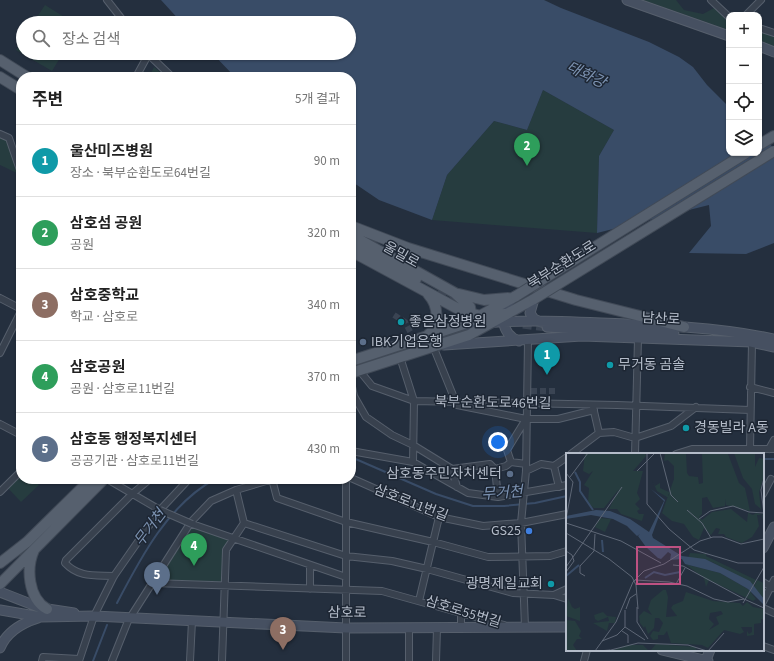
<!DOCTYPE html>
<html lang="ko">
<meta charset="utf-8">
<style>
:root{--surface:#fff;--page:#f6f6f6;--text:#222;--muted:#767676;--line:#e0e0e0;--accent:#516482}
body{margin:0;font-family:"Source Sans 3","Noto Sans KR",sans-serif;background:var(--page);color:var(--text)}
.controls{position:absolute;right:12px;top:12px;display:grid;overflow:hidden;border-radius:8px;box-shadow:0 1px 3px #0004}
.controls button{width:36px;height:36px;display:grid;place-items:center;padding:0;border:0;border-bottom:1px solid var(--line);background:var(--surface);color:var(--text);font:20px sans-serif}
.you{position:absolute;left:498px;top:442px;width:14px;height:14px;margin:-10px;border:3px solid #fff;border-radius:50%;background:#1a73e8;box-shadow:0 0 0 6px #1a73e833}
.badge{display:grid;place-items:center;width:26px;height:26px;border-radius:50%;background:var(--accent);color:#fff;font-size:13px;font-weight:700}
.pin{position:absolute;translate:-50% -33px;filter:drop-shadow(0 1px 2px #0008)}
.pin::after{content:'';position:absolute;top:21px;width:14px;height:12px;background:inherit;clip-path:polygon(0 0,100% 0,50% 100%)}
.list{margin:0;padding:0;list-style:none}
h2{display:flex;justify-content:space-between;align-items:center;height:52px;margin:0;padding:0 16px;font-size:17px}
h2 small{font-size:13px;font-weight:400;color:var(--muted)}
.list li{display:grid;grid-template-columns:26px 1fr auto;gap:12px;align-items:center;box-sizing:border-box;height:72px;padding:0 16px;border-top:1px solid var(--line)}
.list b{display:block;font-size:15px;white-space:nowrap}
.list p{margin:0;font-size:13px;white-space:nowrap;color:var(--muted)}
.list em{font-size:13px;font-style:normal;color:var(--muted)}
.icon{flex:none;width:22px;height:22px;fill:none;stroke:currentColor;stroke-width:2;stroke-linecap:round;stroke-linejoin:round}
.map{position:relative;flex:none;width:774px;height:661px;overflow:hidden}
.search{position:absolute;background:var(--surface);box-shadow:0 1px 3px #0004;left:16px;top:16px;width:340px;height:44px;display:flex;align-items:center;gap:10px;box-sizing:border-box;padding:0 14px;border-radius:22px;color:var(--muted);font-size:15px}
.panel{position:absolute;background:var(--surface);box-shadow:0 1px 3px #0004;left:16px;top:72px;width:340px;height:412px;border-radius:16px}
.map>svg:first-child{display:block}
.green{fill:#263c3f}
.water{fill:#394c67}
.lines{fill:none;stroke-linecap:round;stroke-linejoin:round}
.stream{stroke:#394c67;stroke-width:2}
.street-tunnel{stroke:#3a4453;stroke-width:6;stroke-dasharray:6 3;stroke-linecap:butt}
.secondary-tunnel{stroke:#3a4453;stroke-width:9;stroke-dasharray:9 4.5;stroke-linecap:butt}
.street-casing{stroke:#565f6c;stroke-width:8}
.secondary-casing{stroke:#565f6c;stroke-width:11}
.primary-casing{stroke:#414a57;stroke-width:12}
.street{stroke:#38414e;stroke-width:6}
.secondary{stroke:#465061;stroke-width:9}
.primary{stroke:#56606e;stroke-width:10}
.street-bridge-casing{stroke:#565f6c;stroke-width:8;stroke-linecap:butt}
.primary-bridge-casing{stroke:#414a57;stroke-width:12;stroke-linecap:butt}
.street-bridge{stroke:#38414e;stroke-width:6}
.primary-bridge{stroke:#56606e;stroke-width:10}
.culture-dot{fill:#0f9aa8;stroke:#1d2633;stroke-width:1.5}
.service-dot{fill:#5c6f8a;stroke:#1d2633;stroke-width:1.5}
.shop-dot{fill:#3f7fe0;stroke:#1d2633;stroke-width:1.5}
.labels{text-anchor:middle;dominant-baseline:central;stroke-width:3;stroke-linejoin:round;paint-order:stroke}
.street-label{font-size:14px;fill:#b4bcc9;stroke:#1d2633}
.poi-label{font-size:14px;fill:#b4bcc9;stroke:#1d2633;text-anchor:start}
.water-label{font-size:15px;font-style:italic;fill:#7c92b1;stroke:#1d2633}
.inset-river{fill:none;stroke:#394c67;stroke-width:2}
.inset-road{fill:none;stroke:#5e6776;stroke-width:1}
.view{fill:#bd5182;fill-opacity:0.15;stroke:#bd5182;stroke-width:2}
.inset-edge{fill:none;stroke:#b4bcc9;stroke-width:2}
</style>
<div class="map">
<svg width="774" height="661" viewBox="0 0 774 661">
<rect width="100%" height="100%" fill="#242f3e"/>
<!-- green -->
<path class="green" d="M643,0H676L684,10L703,14L714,8L729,15V30Z
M45,5L74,23H33Z
M759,28L774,34V46L759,40Z
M23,39V53H63L52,71L16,50Z
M154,67L166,77H149Z
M543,90L614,130L599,156L597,233L432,220L447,175L494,121L527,130Z
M0,134L9,138L21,175L0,165Z
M21,471V479H33L39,485L21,502L6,486Z
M193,528L230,540L223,582L157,580L191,529Z"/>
<!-- water -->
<path class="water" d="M161,0H544L561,8L649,42L679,57L693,67L707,85L729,107V153H759V135L774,148V243L746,254L689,253L711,226L709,205L597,233L599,156L614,130L543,90L527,130L494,121L447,175L432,220L379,200L351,181V77H235L212,53H349V23H182Z"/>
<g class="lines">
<!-- stream -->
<path class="stream" d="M351,457L436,494L473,506H504L535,503L567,496
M763,459H774
M117,603C141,557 168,505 215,479
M93,661L107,625"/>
<!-- street-tunnel -->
<path class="street-tunnel" d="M394,315L405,322L412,335
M531,391H558"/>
<!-- secondary-tunnel -->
<path class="secondary-tunnel" d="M438,291L467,306
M523,324L546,327"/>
<defs>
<path id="street" d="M107,0L125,23
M711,0L729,17
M746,15L761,0
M759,28L774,33
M147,53L172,77
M136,77L148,55
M0,134L9,138L21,173
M0,298L21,309
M433,346L457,405L526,419L507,450L511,462
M0,353L21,311
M400,357L414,401L413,462
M359,370L372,386L414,401L617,405L750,410
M351,382L354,396L366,417L392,435L413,445L452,469L490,464L495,469L506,466L511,462L526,464
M750,387L774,393
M526,419H558L594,410
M0,424L21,435
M599,433L614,432L635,438L671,426L696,407
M750,449L752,342
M769,449L774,440
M351,451L413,462L468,493L498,497L567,485
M571,454L599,433L593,407
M635,454L638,339
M676,454L692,449H774
M554,466L567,457
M452,469L457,487
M495,469L498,497
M526,471L541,464L554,466L559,487
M351,478L439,517L483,526L521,523L567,514
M107,479L160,510
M272,479L277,498L346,522L433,542L488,557L550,556L567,551
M346,479V661
M236,490L244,523L346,556L392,561L427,569L513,593L554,595L567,589
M0,492L21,471
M763,494L771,479
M192,524L346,577
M114,576C95,575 79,578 65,563L66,560L132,494L150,479
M763,582L773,588
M152,583L382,591L504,625
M310,589V566
M554,595L567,599
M419,601L439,517
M763,602L774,580
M763,608L774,613
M461,613V627
M525,627L521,523L526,471L528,341
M763,646L774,650
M42,661L43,657L79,659
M79,661L94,616L114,576L160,510L189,479
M112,661L128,621L191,522L211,501L236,490L273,479
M190,661L192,621
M222,661L226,550L244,523
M409,661V628
M436,661L437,628
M584,661L587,650"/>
<path id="secondary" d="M627,0L729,36
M759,46L774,52
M513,298C499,311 500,334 519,341
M534,299L530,313L534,319L541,322
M465,325C510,319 556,321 601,323C659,325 717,327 774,339
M547,327L674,334
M746,341L774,347
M444,345L582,336L752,342
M763,548L774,527
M0,592L41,608L74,613
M0,610L41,617L94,616L346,628L567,627
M0,648C7,631 22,623 38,618
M662,650L708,661
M706,660L710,650"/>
<path id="primary" d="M0,60L27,77
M0,77L21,90
M759,145L774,136
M351,226L408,248L576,300L684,327
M351,235L455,293L470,307L472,319
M351,243L416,279
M351,251L462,311L481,316L505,314
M459,294L484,300L508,298
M427,336C440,325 439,306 428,294
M351,361L467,323L516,296
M351,373L469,335L534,299
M34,550C26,568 28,598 47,609
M0,563L27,542L91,479
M0,584L104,479"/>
</defs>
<!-- street casing -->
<use href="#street" class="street-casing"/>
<!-- secondary casing -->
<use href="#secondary" class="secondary-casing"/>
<!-- primary casing -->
<use href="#primary" class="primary-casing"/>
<!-- street -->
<use href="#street" class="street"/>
<!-- secondary -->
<use href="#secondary" class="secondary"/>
<!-- primary -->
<use href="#primary" class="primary"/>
<defs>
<path id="street-bridge" d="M160,510L192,524"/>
<path id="primary-bridge" d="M516,296L746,153
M534,299L774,151"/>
</defs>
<!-- street-bridge casing -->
<use href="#street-bridge" class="street-bridge-casing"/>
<!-- primary-bridge casing -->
<use href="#primary-bridge" class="primary-bridge-casing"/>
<!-- street-bridge -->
<use href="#street-bridge" class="street-bridge"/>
<!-- primary-bridge -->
<use href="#primary-bridge" class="primary-bridge"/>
</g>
<!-- markers -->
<g class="culture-dot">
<circle cx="401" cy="322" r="4"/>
<circle cx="610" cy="365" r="4"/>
<circle cx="686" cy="428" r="4"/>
<circle cx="551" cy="584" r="4"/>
</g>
<g class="service-dot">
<circle cx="363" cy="342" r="4"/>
<circle cx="510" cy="474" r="4"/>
</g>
<circle class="shop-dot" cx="529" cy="531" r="4"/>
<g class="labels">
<!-- street labels -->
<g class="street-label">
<text transform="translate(401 255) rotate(29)">울밀로</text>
<text transform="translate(562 265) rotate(-32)">북부순환도로</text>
<text transform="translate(661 319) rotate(3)">남산로</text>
<text transform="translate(493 403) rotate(1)">북부순환도로46번길</text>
<text transform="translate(411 503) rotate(21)">삼호로11번길</text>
<text transform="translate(463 612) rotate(17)">삼호로55번길</text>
<text transform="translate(347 613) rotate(1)">삼호로</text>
</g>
<!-- poi labels -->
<g class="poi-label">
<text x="409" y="322">좋은삼정병원</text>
<text x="371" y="342">IBK기업은행</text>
<text x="618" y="365">무거동 곰솔</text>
<text x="694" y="428">경동빌라 A동</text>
<text x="502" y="474" text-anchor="end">삼호동주민자치센터</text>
<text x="521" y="531" text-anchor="end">GS25</text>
<text x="543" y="584" text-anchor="end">광명제일교회</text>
</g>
<!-- water labels -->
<g class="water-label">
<text transform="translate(586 75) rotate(26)">태화강</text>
<text transform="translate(502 493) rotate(-4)">무거천</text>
<text transform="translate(150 528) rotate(-53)">무거천</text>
</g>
</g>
<!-- overview -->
<g transform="translate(566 453)">
<rect width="198" height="198" fill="#242f3e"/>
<path d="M19,0H79L80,3L67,18H77L71,40L74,46L69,51L74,56L71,58L73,61H78L76,68L55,61L51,56H43L53,36L38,55H28L22,50L23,35L18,32L27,18L23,21L17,18ZM99,0H120L121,20L123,23L132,24L133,31L137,30L136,0L162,1L173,30L179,35L184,58L160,52V46L159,53L147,55L141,44L136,45V61L133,64L136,67L146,59L165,56L181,69L182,60L187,62L190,60L197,62L198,66V72L196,73L198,72L196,62H191L193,73L186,84L176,90L160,84L158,81H152L154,76L150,75L145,82L138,75L133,87L127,84L118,71L106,68L96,60L108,26V13L102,7L98,8ZM168,0H189V14L193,5L198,6V23L193,39L195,56L189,51L186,36L177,25ZM86,27L89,33L94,30V35L103,39V42L101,44L91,38ZM34,65L45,66L39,79L29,74ZM124,100L140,101V103L190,127L187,132L146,109L122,105ZM119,111L154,120L182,136L190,146L187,148L143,127L140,134L138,125ZM191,127L198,130V146L188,134ZM97,137H100L102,144L100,164L111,163L105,155L107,152L117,148L120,139L147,148L174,150L177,153L181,149L187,154L198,156V167L195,166V170L188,171V182L181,183V178L183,181L186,179V174H175L178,179L174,181L158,177L142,195L136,192L105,190L101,178L98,182H92V186L87,187L84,183L87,178L93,179L97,170L93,165H89L88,175L82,181L79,173L78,175L74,170L73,163L78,158L86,162L82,156L85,147ZM155,158L157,161L150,164L153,171L143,177L148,171L143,166L144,160ZM2,145L6,154L9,156L14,154V168L0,163ZM37,159L41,163L50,164L49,170H43L41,178L27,170L43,168L42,164L32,168L29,166L28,162ZM0,167L9,168L15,178L13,183L16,186H11L7,192L11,198H0ZM90,191L129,194L131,198L85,197ZM61,192H77L83,198H45Z" fill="#263c3f" fill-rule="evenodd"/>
<path d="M84,29L85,36L99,47L86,82L87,85L116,103L139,106L184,128L198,146V152L182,136L154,120L119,111L116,106L104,107L105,101L102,99L95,106L92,105L80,94L72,83L74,81L71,83L61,73L47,66L25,62L0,66V63L30,57L44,58L64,66L83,79L98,48L85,36Z" fill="#394c67"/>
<path class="inset-river" d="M9,19L14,29V38L27,57M36,87L37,99M0,123L13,112M79,125L88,119L99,122L114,119"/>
<path class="inset-road" d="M81,0V51L103,76L128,97L172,110H198M94,0L105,42L112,49M71,18L89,0M0,20L7,29L0,66M4,24L22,0M198,25L195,37L198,61M121,57L136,70L145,85M133,66L144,58L167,53L183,59L198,60M0,70L55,88L95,110M0,80L43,106L66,124L70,132L72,156M0,98L6,102L8,108L0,119M107,112L117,113L178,146M0,114L56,34M19,123L14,120V113L28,98L29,81M69,127L103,129L121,133L148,146L162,149L178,146L198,155M110,131L119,115M177,150L198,114M71,154V169L82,186M60,156L64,145L70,141M59,174L79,187M56,178L62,182V190M36,188L51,182L59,174V157M29,198L50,169L67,129L78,118L98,111L134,88L147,84H156L175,91L198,86M32,198L44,197M41,198L72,190L122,192L141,198M142,198L158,180"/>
<path class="view" d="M71,94H114V131H71Z"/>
<rect width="198" height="198" class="inset-edge"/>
</g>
</svg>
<div class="controls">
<button>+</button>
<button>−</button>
<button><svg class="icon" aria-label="locate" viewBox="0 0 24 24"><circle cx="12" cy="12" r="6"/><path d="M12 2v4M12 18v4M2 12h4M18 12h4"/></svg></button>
<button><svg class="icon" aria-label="layers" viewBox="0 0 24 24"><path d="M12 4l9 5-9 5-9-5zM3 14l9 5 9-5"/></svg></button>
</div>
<div class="you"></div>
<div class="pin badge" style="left:547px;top:375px;background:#0f9aa8">1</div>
<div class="pin badge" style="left:527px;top:166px;background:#2e9e5b">2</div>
<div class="pin badge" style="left:283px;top:650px;background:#8d6e63">3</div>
<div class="pin badge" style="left:194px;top:566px;background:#2e9e5b">4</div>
<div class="pin badge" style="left:157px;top:595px;background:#5c6f8a">5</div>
<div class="search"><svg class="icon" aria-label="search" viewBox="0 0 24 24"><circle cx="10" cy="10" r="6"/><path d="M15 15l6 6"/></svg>장소 검색</div>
<section class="panel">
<h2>주변<small>5개 결과</small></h2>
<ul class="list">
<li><span class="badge" style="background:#0f9aa8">1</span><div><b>울산미즈병원</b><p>장소 · 북부순환도로64번길</p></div><em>90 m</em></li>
<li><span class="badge" style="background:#2e9e5b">2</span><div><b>삼호섬 공원</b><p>공원</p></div><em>320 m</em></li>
<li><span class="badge" style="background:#8d6e63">3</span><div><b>삼호중학교</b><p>학교 · 삼호로</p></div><em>340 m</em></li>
<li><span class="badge" style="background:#2e9e5b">4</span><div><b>삼호공원</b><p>공원 · 삼호로11번길</p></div><em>370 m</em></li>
<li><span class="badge" style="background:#5c6f8a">5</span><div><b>삼호동 행정복지센터</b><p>공공기관 · 삼호로11번길</p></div><em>430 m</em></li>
</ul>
</section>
</div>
